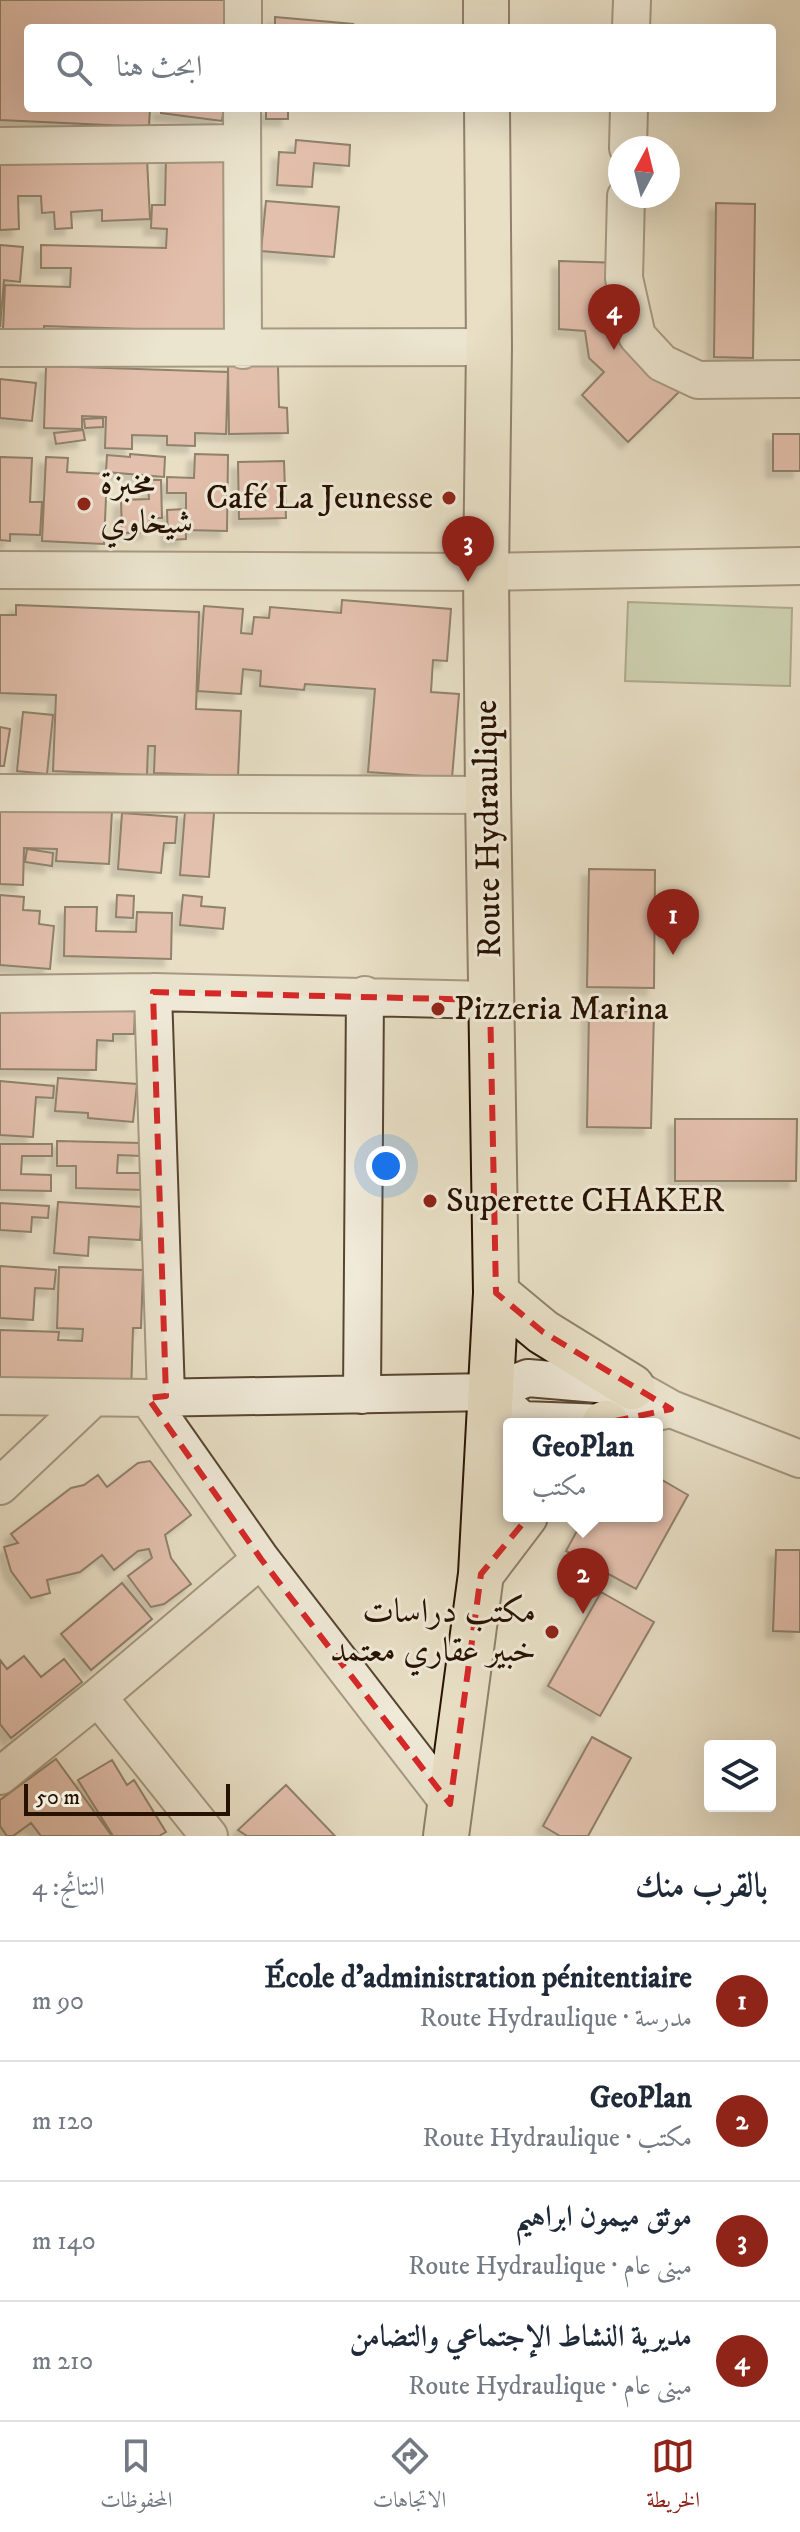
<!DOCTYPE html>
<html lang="ar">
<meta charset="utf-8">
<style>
:root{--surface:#fff;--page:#f2f2f3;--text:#1f2937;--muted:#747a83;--line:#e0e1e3;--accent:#8f2418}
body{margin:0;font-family:"IM FELL DW Pica",Amiri,serif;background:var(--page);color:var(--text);direction:rtl}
.controls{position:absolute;right:24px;bottom:24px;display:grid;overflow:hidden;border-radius:8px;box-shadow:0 8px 32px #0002}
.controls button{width:72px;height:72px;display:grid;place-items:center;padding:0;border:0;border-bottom:2px solid var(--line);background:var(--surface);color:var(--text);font:40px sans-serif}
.compass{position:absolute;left:608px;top:136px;width:72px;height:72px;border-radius:50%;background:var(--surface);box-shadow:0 8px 32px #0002;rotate:7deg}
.scale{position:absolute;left:24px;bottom:20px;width:206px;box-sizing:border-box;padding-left:8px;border:4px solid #271200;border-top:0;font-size:22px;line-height:28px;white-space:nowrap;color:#271200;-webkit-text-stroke:6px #f0ead9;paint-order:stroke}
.you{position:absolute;left:386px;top:1166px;width:28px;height:28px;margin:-20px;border:6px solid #fff;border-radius:50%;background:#1a73e8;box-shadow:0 0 0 12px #1a73e833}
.badge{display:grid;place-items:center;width:52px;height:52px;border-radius:50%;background:var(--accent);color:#fff;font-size:26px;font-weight:700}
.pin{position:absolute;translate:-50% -66px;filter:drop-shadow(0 2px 4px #0008)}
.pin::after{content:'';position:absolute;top:42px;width:28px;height:24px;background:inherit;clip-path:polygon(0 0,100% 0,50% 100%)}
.popup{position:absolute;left:503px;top:1418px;width:160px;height:104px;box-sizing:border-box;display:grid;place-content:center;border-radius:8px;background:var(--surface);filter:drop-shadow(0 2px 6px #0005);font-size:26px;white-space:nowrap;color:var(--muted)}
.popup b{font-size:30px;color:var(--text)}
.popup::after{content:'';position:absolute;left:50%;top:100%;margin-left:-16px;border:16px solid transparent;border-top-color:var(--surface)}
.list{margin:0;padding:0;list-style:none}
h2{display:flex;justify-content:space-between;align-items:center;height:104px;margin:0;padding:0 32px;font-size:34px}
h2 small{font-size:26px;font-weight:400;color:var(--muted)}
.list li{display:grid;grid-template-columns:52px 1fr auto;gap:24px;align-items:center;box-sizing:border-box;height:120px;padding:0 32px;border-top:2px solid var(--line)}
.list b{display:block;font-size:30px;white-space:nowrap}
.list p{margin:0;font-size:26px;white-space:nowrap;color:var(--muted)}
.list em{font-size:26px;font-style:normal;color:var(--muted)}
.icon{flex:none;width:44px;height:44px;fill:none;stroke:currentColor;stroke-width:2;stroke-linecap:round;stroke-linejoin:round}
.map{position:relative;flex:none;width:800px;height:1836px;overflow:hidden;direction:ltr}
.search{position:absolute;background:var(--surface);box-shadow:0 8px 32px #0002;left:24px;right:24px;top:24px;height:88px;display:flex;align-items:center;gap:20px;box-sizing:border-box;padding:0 28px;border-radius:8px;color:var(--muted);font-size:30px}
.sheet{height:584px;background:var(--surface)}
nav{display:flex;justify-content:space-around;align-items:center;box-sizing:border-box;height:112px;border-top:2px solid var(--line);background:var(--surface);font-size:22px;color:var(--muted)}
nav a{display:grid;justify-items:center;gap:4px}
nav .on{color:var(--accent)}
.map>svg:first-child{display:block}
.green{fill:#b0c399;stroke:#6c6a4c;stroke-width:2}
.building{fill:#de9b90;stroke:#271200;stroke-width:2;filter:url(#shadow)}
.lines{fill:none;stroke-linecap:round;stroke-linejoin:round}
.minor-casing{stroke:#574531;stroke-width:40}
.major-casing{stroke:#271200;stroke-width:48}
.minor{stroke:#f0ead9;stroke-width:36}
.major{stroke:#e8dfc5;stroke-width:44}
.marked{fill:none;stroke:#d62828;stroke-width:6;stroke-dasharray:16 10;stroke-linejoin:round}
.poi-dot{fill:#8f2418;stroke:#f0ead9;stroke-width:3}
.labels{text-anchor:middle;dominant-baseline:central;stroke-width:6;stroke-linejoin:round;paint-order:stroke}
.poi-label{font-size:34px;fill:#271200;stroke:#f0ead9;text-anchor:start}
.street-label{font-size:34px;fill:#271200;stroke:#f0ead9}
</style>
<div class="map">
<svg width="800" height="1836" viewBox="0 0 800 1836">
<defs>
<filter id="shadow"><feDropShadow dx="-7" dy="7" stdDeviation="2" flood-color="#0004"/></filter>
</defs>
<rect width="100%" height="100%" fill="#e8dfc5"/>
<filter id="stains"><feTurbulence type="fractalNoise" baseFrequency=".0025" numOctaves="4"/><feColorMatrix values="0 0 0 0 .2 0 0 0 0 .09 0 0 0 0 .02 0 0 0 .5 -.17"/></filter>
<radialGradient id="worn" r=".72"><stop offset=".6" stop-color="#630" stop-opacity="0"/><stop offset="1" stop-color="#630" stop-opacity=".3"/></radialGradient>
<!-- green -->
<path class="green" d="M628,602L792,608L790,686L625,681Z"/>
<!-- building -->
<path class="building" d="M0,0H229L228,28H28V108H150L149,127L0,120Z
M275,17L353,24L352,28H275Z
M161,108H224L222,121L161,113Z
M266,108H288V119H266Z
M296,140L350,145L349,166L314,163L312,187L277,185L279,152L295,153Z
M166,157L235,160L229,332L44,326V332L3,331L5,285L70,287L71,268H41V245L166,248L167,229L151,228L152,205H165Z
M147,159L150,219L102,221V210L71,212L72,228L55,229L54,212L42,213L41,196H18L19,229L0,230V165Z
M266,201L339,207L334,257L261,251Z
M716,203L755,204L753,358L714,357Z
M0,245L23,247L20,282L4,280L0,327Z
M559,261L621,263L633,342L679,392L628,442L582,395L604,372L589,358L585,331L559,329Z
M228,365H278L279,407L287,408L288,433L229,434Z
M46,366L228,372L226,434L195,433V446L167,445V436L132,435V449L105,448L106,417L82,416V429L44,428Z
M0,379L36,383L32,421L0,418Z
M103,418V427L85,428L84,419Z
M83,430L85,440L56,444L54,433Z
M773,434H800V471H773Z
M130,454L165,457L164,477L106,472L107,455L130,457Z
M195,454L228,455L227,531L186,530V493H167V477L194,478Z
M0,457L32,458L30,502H42L40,535L10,534V541L0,540Z
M46,457L68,458L67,472L107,474L104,544L42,541Z
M284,461L286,518L239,519L238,462Z
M148,480H161L162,518H150V532L122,533L121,500L149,499Z
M185,509L186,539L168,540L167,510Z
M342,600L451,609L447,661L433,660L431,692L459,694L452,778L368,772L375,689L305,684L304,690L260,686L261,671L243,669L241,694L198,691L204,606L243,609L241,633L252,634L254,617L269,618L270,607L341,613Z
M16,605L199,612L196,709L241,711L238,776L154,773L155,746H148L147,775L53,771L56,695L0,693V615H16Z
M23,712L53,715L47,774L17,771Z
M0,727L10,729L4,766H0Z
M0,806L112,811L109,864L56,861L57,849L24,848L23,885L0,884Z
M185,811L214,813L209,877L180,875Z
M122,813L177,817L175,843H164L161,873L118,869Z
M27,849L53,853L52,866L25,862Z
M589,869L655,870L654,988L587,987Z
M0,895L24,897L23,910L40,911L39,924L54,926L50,969L0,965Z
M117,895L134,896L133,918L116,917Z
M183,895L202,897L201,906L225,908L223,929L180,925Z
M65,907H97L96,931L136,932L137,912L172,913L171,959L64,956Z
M0,1010L135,1011L134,1034H113V1041L97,1040L96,1070L0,1069Z
M589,1011L654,1012L651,1128L587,1127Z
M58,1078L137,1084L133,1122L88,1118V1113L55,1111Z
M0,1081L54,1086L53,1098L36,1097L33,1137L0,1135Z
M675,1119H797L796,1181H675Z
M57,1141L141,1143V1156L118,1155L117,1173H145V1190L76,1188V1166H57Z
M0,1144H52V1156H22L21,1174L51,1175V1191L0,1190Z
M58,1202L142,1207L140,1240L89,1237L88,1256L54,1253Z
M0,1203L49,1206L48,1218L32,1217L31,1232L0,1230Z
M0,1266L56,1270L54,1289L35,1288L33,1320L0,1318Z
M59,1267L143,1270L141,1328H133L131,1394L0,1387V1330L59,1332L58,1340L82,1341L83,1329L57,1328Z
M150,1461L191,1515L165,1535L171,1558L191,1584L164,1604L151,1607L128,1576L152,1558L149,1549L138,1551L114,1570L102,1555L80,1572L47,1580L50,1593L31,1598L11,1571L4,1547L18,1543L11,1534L71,1488L84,1485L98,1475L107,1487L138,1463Z
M657,1477L688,1495L636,1589L566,1551L585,1516H657Z
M776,1550H800V1632L773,1631Z
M122,1583L152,1619L91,1670L61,1634Z
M601,1592L654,1622L600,1716L548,1686Z
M24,1656L41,1677L64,1659L82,1682L11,1738L0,1724V1660L7,1669Z
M592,1737L631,1758L588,1836H560L543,1826Z
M56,1759L112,1836H41L31,1823L13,1836H7L0,1826V1800Z
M112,1760L127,1785L134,1780L166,1832L159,1836H113L78,1780Z
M286,1785L335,1836H247L238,1830Z"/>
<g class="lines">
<defs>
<path id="minor" d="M243,28V0
M631,28L632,0
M242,108L243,350
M0,146L242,143
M628,148L629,108
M626,196L624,278L637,336L662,363L698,380L800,379
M0,348L489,347
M0,570L486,572L800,566
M0,793L488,795
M153,992L166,1396
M0,994L153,992L490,1000
M491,1392L522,1420L606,1423L671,1409
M362,1395L365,995
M0,1396L148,1398L491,1392L528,1378L632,1387L671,1409L800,1459
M148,1398L261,1559L450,1804
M0,1486L93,1398
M98,1697L209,1836
M0,1776L98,1697L261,1559"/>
<path id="major" d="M486,0V28
M496,1293L543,1332L632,1387
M604,1424L606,1423
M481,1574L525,1516
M446,1836L481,1574L496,1293L488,795L486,572L489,347L487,108"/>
</defs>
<!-- minor casing -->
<use href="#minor" class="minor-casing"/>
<!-- major casing -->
<use href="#major" class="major-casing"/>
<!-- minor -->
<use href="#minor" class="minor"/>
<!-- major -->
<use href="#major" class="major"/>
</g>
<!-- marked area -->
<path d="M0 0H800V1836H0ZM153,992L490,1000L496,1293L543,1332L671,1409L606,1423L481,1574L450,1804L261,1559L148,1398L166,1396Z" fill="#e8dfc5" fill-opacity=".55" fill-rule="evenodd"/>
<path class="marked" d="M153,992L490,1000L496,1293L543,1332L671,1409L606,1423L481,1574L450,1804L261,1559L148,1398L166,1396Z"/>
<!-- markers -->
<g class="poi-dot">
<circle cx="449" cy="498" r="8"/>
<circle cx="84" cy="504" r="8"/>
<circle cx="438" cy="1009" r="8"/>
<circle cx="430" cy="1201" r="8"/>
<circle cx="552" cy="1632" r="8"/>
</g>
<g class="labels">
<!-- poi labels -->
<g class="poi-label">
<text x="100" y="484">مخبزة<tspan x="100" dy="39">شيخاوي</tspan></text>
<text x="433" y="498" text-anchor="end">Café La Jeunesse</text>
<text x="454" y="1009">Pizzeria Marina</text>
<text x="446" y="1201">Superette CHAKER</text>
<text x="536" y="1612" text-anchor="end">مكتب دراسات<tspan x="536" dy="39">خبير عقاري معتمد</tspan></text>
</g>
<!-- street labels -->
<g class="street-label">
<text transform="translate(488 829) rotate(-91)">Route Hydraulique</text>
</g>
</g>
<rect width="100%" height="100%" filter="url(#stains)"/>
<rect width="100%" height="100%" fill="url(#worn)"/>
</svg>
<div class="controls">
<button><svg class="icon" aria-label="layers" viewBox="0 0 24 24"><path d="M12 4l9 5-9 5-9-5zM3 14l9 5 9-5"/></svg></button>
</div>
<svg class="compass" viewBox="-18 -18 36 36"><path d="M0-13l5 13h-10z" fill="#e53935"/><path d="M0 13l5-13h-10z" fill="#747a83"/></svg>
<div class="scale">50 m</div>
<div class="you"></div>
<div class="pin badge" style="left:673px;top:955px">1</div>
<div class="pin badge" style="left:583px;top:1614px">2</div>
<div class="popup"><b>GeoPlan</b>مكتب</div>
<div class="pin badge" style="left:468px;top:582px">3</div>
<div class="pin badge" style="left:614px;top:350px">4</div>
<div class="search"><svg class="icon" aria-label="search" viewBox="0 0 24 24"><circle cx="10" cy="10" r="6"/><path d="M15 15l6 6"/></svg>ابحث هنا</div>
</div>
<section class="sheet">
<h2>بالقرب منك<small>النتائج: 4</small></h2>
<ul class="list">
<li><span class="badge">1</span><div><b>École d'administration pénitentiaire</b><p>مدرسة · Route Hydraulique</p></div><em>90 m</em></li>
<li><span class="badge">2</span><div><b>GeoPlan</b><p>مكتب · Route Hydraulique</p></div><em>120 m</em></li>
<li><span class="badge">3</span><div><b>موثق ميمون ابراهيم</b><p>مبنى عام · Route Hydraulique</p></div><em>140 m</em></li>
<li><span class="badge">4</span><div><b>مديرية النشاط الإجتماعي والتضامن</b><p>مبنى عام · Route Hydraulique</p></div><em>210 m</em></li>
</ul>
</section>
<nav>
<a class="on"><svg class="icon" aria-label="map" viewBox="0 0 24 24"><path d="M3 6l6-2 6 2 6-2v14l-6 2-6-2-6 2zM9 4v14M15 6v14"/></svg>الخريطة</a>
<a><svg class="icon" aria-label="directions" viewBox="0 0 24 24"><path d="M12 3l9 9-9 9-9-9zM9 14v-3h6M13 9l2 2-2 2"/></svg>الاتجاهات</a>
<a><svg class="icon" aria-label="saved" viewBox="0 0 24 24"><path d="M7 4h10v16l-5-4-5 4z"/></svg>المحفوظات</a>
</nav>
